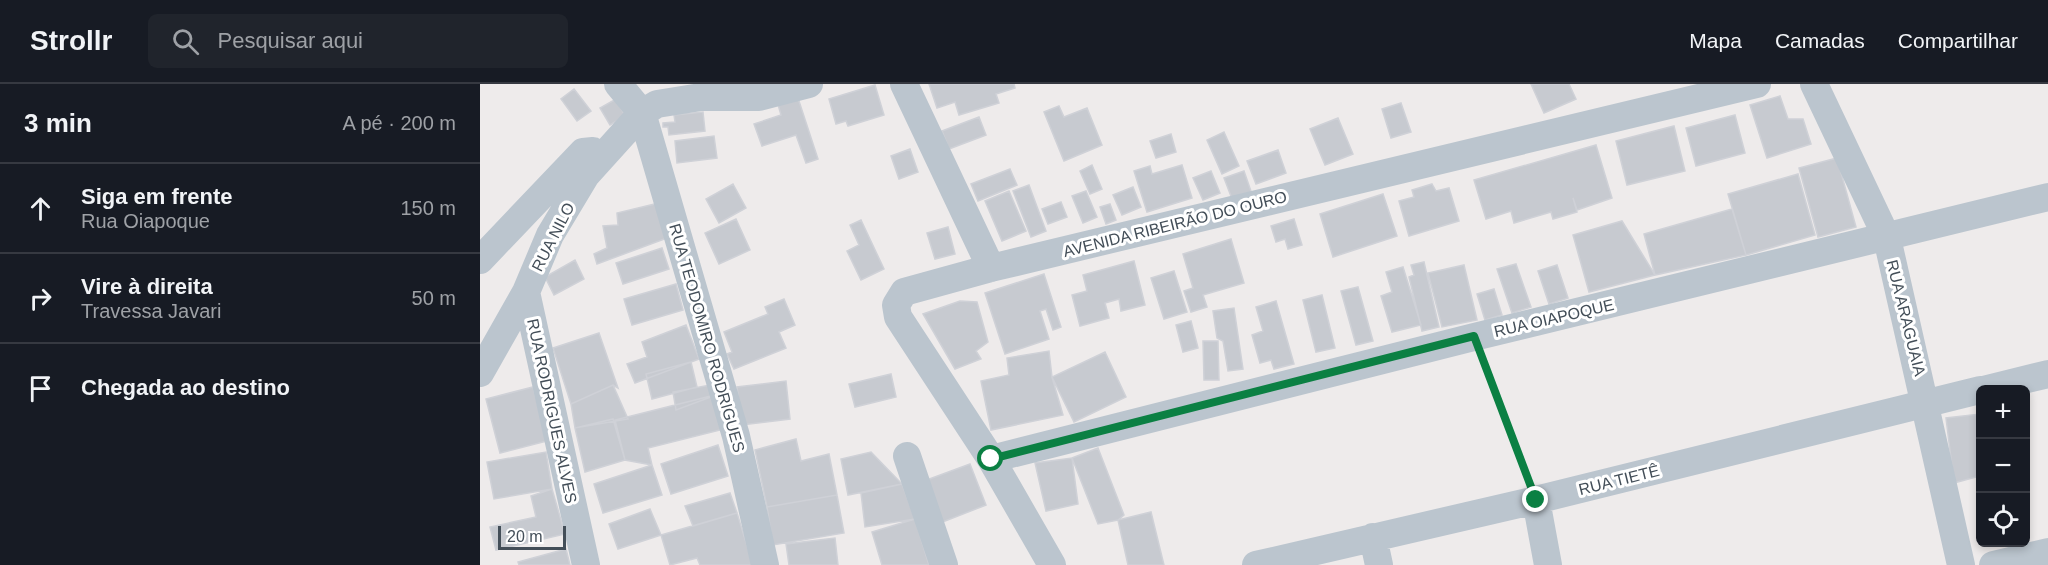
<!DOCTYPE html>
<html lang="pt">
<meta charset="utf-8">
<style>
:root{--surface:#171b24;--page:#20242c;--text:#f1f3f6;--muted:#9ea1a6;--line:#363941}
body{margin:0;font-family:Arial,sans-serif;background:var(--page);color:var(--text)}
.controls{position:absolute;right:18px;bottom:18px;display:grid;overflow:hidden;border-radius:9px;box-shadow:0 3px 9px #0003}
.controls button{width:54px;height:54px;display:grid;place-items:center;padding:0;border:0;border-bottom:2px solid var(--line);background:var(--surface);color:var(--text);font:30px sans-serif}
.scale{position:absolute;left:18px;bottom:15px;width:68px;box-sizing:border-box;padding-left:6px;border:3px solid #434e58;border-top:0;font-size:16px;line-height:21px;white-space:nowrap;color:#434e58;-webkit-text-stroke:4px #fff;paint-order:stroke}
.stop{position:absolute;width:18px;height:18px;margin:-14px;border:4px solid #0b8043;border-radius:50%;background:#fff}
.stop.end{background:#0b8043;border-color:#fff;box-shadow:0 2px 6px #0008}
.list{margin:0;padding:0;list-style:none}
h2{display:flex;justify-content:space-between;align-items:center;height:78px;margin:0;padding:0 24px;font-size:26px}
h2 small{font-size:20px;font-weight:400;color:var(--muted)}
.list li{display:grid;grid-template-columns:39px 1fr auto;gap:18px;align-items:center;box-sizing:border-box;height:90px;padding:0 24px;border-top:2px solid var(--line)}
.list b{display:block;font-size:22px;white-space:nowrap}
.list p{margin:0;font-size:20px;white-space:nowrap;color:var(--muted)}
.list em{font-size:20px;font-style:normal;color:var(--muted)}
.icon{flex:none;width:33px;height:33px;fill:none;stroke:currentColor;stroke-width:2;stroke-linecap:round;stroke-linejoin:round}
.map{position:relative;flex:none;width:1568px;height:481px;overflow:hidden}
header{display:flex;align-items:center;gap:36px;box-sizing:border-box;height:84px;padding:0 30px;background:var(--surface);border-bottom:2px solid var(--line)}
header strong{font-size:28px}
nav{display:flex;gap:33px;margin-inline-start:auto;font-size:21px}
.search{width:420px;height:54px;background:var(--page);display:flex;align-items:center;gap:15px;box-sizing:border-box;padding:0 21px;border-radius:9px;color:var(--muted);font-size:22px}
main{display:flex}
aside{flex:1;background:var(--surface)}
.map>svg:first-child{display:block}
.building{fill:#c7cad0;stroke:#cfd1d7;stroke-width:1.5}
.lines{fill:none;stroke-linecap:round;stroke-linejoin:round}
.path{stroke:#6ecda2;stroke-width:4;stroke-dasharray:4.5 3;stroke-linecap:butt}
.minor{stroke:#bbc5ce;stroke-width:28}
.route{stroke:#0b8043;stroke-width:8}
.labels{text-anchor:middle;dominant-baseline:central;stroke-width:6;stroke-linejoin:round;paint-order:stroke}
.street-label{font-size:16px;fill:#434e58;stroke:#fff}
</style>
<header>
<strong>Strollr</strong>
<div class="search"><svg class="icon" aria-label="search" viewBox="0 0 24 24"><circle cx="10" cy="10" r="6"/><path d="M15 15l6 6"/></svg>Pesquisar aqui</div>
<nav><a>Mapa</a><a>Camadas</a><a>Compartilhar</a></nav>
</header>
<main>
<aside>
<h2>3 min<small>A pé · 200 m</small></h2>
<ul class="list">
<li><svg class="icon" aria-label="ahead" viewBox="0 0 24 24"><path d="M12 20V5M6 11l6-6 6 6"/></svg><div><b>Siga em frente</b><p>Rua Oiapoque</p></div><em>150 m</em></li>
<li><svg class="icon" aria-label="right" viewBox="0 0 24 24"><path d="M7 20v-9h11M14 6l5 5-5 5"/></svg><div><b>Vire à direita</b><p>Travessa Javari</p></div><em>50 m</em></li>
<li><svg class="icon" aria-label="arrive" viewBox="0 0 24 24"><path d="M6 21V4h12l-3 4 3 4H6"/></svg><div><b>Chegada ao destino</b></div></li>
</ul>
</aside>
<div class="map">
<svg width="1568" height="481" viewBox="0 0 1568 481">
<rect width="100%" height="100%" fill="#eeebeb"/>
<!-- building -->
<path class="building" d="M449,0H534L535,4L516,10L519,19L479,31L475,18L457,24Z
M1051,0H1089L1096,15L1064,29Z
M395,1L404,31L368,42L366,37L356,40L349,15Z
M94,5L111,27L97,37L81,15Z
M317,11L338,75L326,79L316,51L282,62L274,40L301,31L297,17Z
M1300,12L1308,35H1323L1331,60L1287,74L1270,21Z
M136,15L145,32L130,41L120,24Z
M921,19L931,48L911,54L902,25Z
M579,22L584,33L607,24L622,61L584,77L564,28Z
M223,28L225,47L189,51L188,43H183V39L195,38L194,31Z
M1255,31L1265,69L1216,82L1206,44Z
M499,33L506,51L469,65L462,47Z
M858,34L873,70L845,81L830,45Z
M1194,42L1205,87L1147,101L1136,57Z
M744,48L759,82L742,90L727,56Z
M691,50L696,68L676,74L670,57Z
M234,52L237,74L197,79L195,57Z
M1116,61L1132,114L1097,126L1093,114L1097,128L1073,135L1071,128L1034,139L1031,127L1006,135L994,96Z
M430,65L438,88L419,95L411,72Z
M798,66L806,89L776,100L767,77Z
M1357,74L1376,143L1338,153L1319,84Z
M612,81L622,105L610,110L600,87Z
M702,81L712,114L667,128L654,87L670,82L672,90Z
M530,85L537,101L498,117L491,100Z
M731,87L740,109L723,116L713,94Z
M764,87L773,113L754,120L744,94Z
M1318,90L1335,151L1266,171L1248,110Z
M253,100L266,124L239,139L226,115Z
M952,100L956,107L969,104L979,137L929,152L919,117L934,113L932,106Z
M549,101L566,147L551,153L533,107Z
M653,103L661,123L642,131L633,111Z
M529,107L546,147L522,157L505,117Z
M606,107L617,133L603,139L592,112Z
M903,110L917,152L853,173L840,130Z
M581,118L587,133L568,140L562,125Z
M179,119L187,154L117,180L114,170L127,164L123,142L138,141L137,129Z
M630,120L636,136L626,140L620,123Z
M1252,125L1266,171L1175,191L1164,150Z
M256,135L270,166L239,180L225,149Z
M814,135L822,161L808,165L805,155L796,158L791,142Z
M381,136L404,185L381,196L367,167L379,161L370,141Z
M1142,137L1175,191L1109,208L1093,151Z
M468,143L475,170L455,175L447,149Z
M751,155L764,199L723,211L727,223L711,228L704,207L713,204L703,170Z
M182,164L189,185L143,200L136,179Z
M95,176L104,195L74,211L65,193Z
M654,177L665,221L641,227L639,215L625,219L629,234L600,242L592,211L607,207L603,191Z
M944,178L959,243L942,247L929,193L934,191L931,181Z
M1036,180L1051,223L1032,229L1017,185Z
M984,181L997,236L962,243L948,189Z
M1077,181L1088,214L1069,220L1058,187Z
M923,183L941,241L912,248L901,212L912,208L906,188Z
M694,187L707,228L684,235L671,194Z
M564,190L581,243L573,246L566,225L560,227L569,255L525,270L505,209Z
M196,200L203,226L152,241L144,215Z
M878,203L893,257L876,261L861,207Z
M1014,205L1022,231L1005,236L997,210Z
M842,211L855,264L836,268L823,216Z
M304,215L315,241L299,248L306,264L254,285L247,270L252,268L244,248L288,230L285,223Z
M480,217L497,218L508,258L496,267L501,275L475,285L443,230Z
M796,217L814,280L794,285L791,276L780,279L772,251L783,247L776,223Z
M754,224L763,285L748,287L743,257L737,254L733,227Z
M711,237L718,264L703,268L696,241Z
M206,241L219,275L155,299L147,280L167,273L162,258Z
M119,249L138,304L133,301L91,320L73,264Z
M723,257H738L739,296H724Z
M569,267L572,293L583,331L511,346L501,297L529,291L527,274Z
M625,268L646,313L594,338L572,293Z
M211,278L217,303L172,315L166,290Z
M411,290L416,313L375,323L369,300Z
M306,297L310,335L262,341L257,303Z
M133,301L148,335L95,344L91,320Z
M230,301L239,310L196,326L193,308Z
M53,303L67,357L20,369L6,315Z
M239,310L248,344L168,364L172,381L145,376L135,336Z
M1500,330V392L1474,399L1466,334Z
M133,335L145,376L105,388L95,344Z
M316,355L321,377L349,370L357,411L287,423L275,366Z
M238,361L248,392L191,410L181,380Z
M618,364L644,431L638,436L618,440L592,374Z
M66,368L72,405L14,415L7,378Z
M391,368L422,400L368,411L361,375Z
M592,374L598,420L566,427L555,379Z
M490,380L506,421L460,439L444,397Z
M172,381L182,411L123,429L114,400Z
M422,400L435,435L385,443L381,409Z
M72,405L85,450L16,466L10,443L56,433L51,412Z
M250,409L257,429L213,442L205,422Z
M357,411L364,449L293,461L287,423Z
M170,425L181,451L138,465L129,440Z
M671,428L684,481H648L638,436Z
M257,429L273,481H220L217,474L190,481L181,451Z
M435,435L449,481H402L392,448Z
M355,454L358,481H309L306,460Z
M86,465L90,481H39L38,478Z"/>
<g class="lines">
<!-- path -->
<path class="path" d="M1003,276L1047,392"/>
<!-- minor -->
<path class="minor" d="M138,0L162,29L256,352L285,481
M424,0L511,184
M1334,0L1407,154L1481,481
M0,176L103,68L113,67
M46,208L106,481
M0,289L46,208L70,151L106,91L162,29L177,20L221,13H279L329,0
M1503,306L1568,290
M427,372L464,481
M511,375L994,253L1568,113
M1056,416L1068,481
M893,453L899,481
M572,481L511,375L418,233L416,221L424,208L511,184L1277,0
M776,481L1056,416L1500,306
M1513,481L1568,468"/>
</g>
<g class="lines">
<!-- route -->
<path class="route" d="M511,375L994,252L1056,416"/>
</g>
<g class="labels">
<!-- street labels -->
<g class="street-label">
<text transform="translate(695 140) rotate(-14)">AVENIDA RIBEIRÃO DO OURO</text>
<text transform="translate(73 153) rotate(-63)">RUA NILO</text>
<text transform="translate(1074 234) rotate(-13)">RUA OIAPOQUE</text>
<text transform="translate(1426 234) rotate(76)">RUA ARAGUAIA</text>
<text transform="translate(227 254) rotate(74)">RUA TEODOMIRO RODRIGUES</text>
<text transform="translate(72 327) rotate(78)">RUA RODRIGUES ALVES</text>
<text transform="translate(1139 396) rotate(-14)">RUA TIETÊ</text>
</g>
</g>
</svg>
<div class="controls">
<button>+</button>
<button>−</button>
<button><svg class="icon" aria-label="locate" viewBox="0 0 24 24"><circle cx="12" cy="12" r="6"/><path d="M12 2v4M12 18v4M2 12h4M18 12h4"/></svg></button>
</div>
<div class="scale">20 m</div>
<div class="stop" style="left:511px;top:375px"></div>
<div class="stop end" style="left:1056px;top:416px"></div>
</div>
</main>
